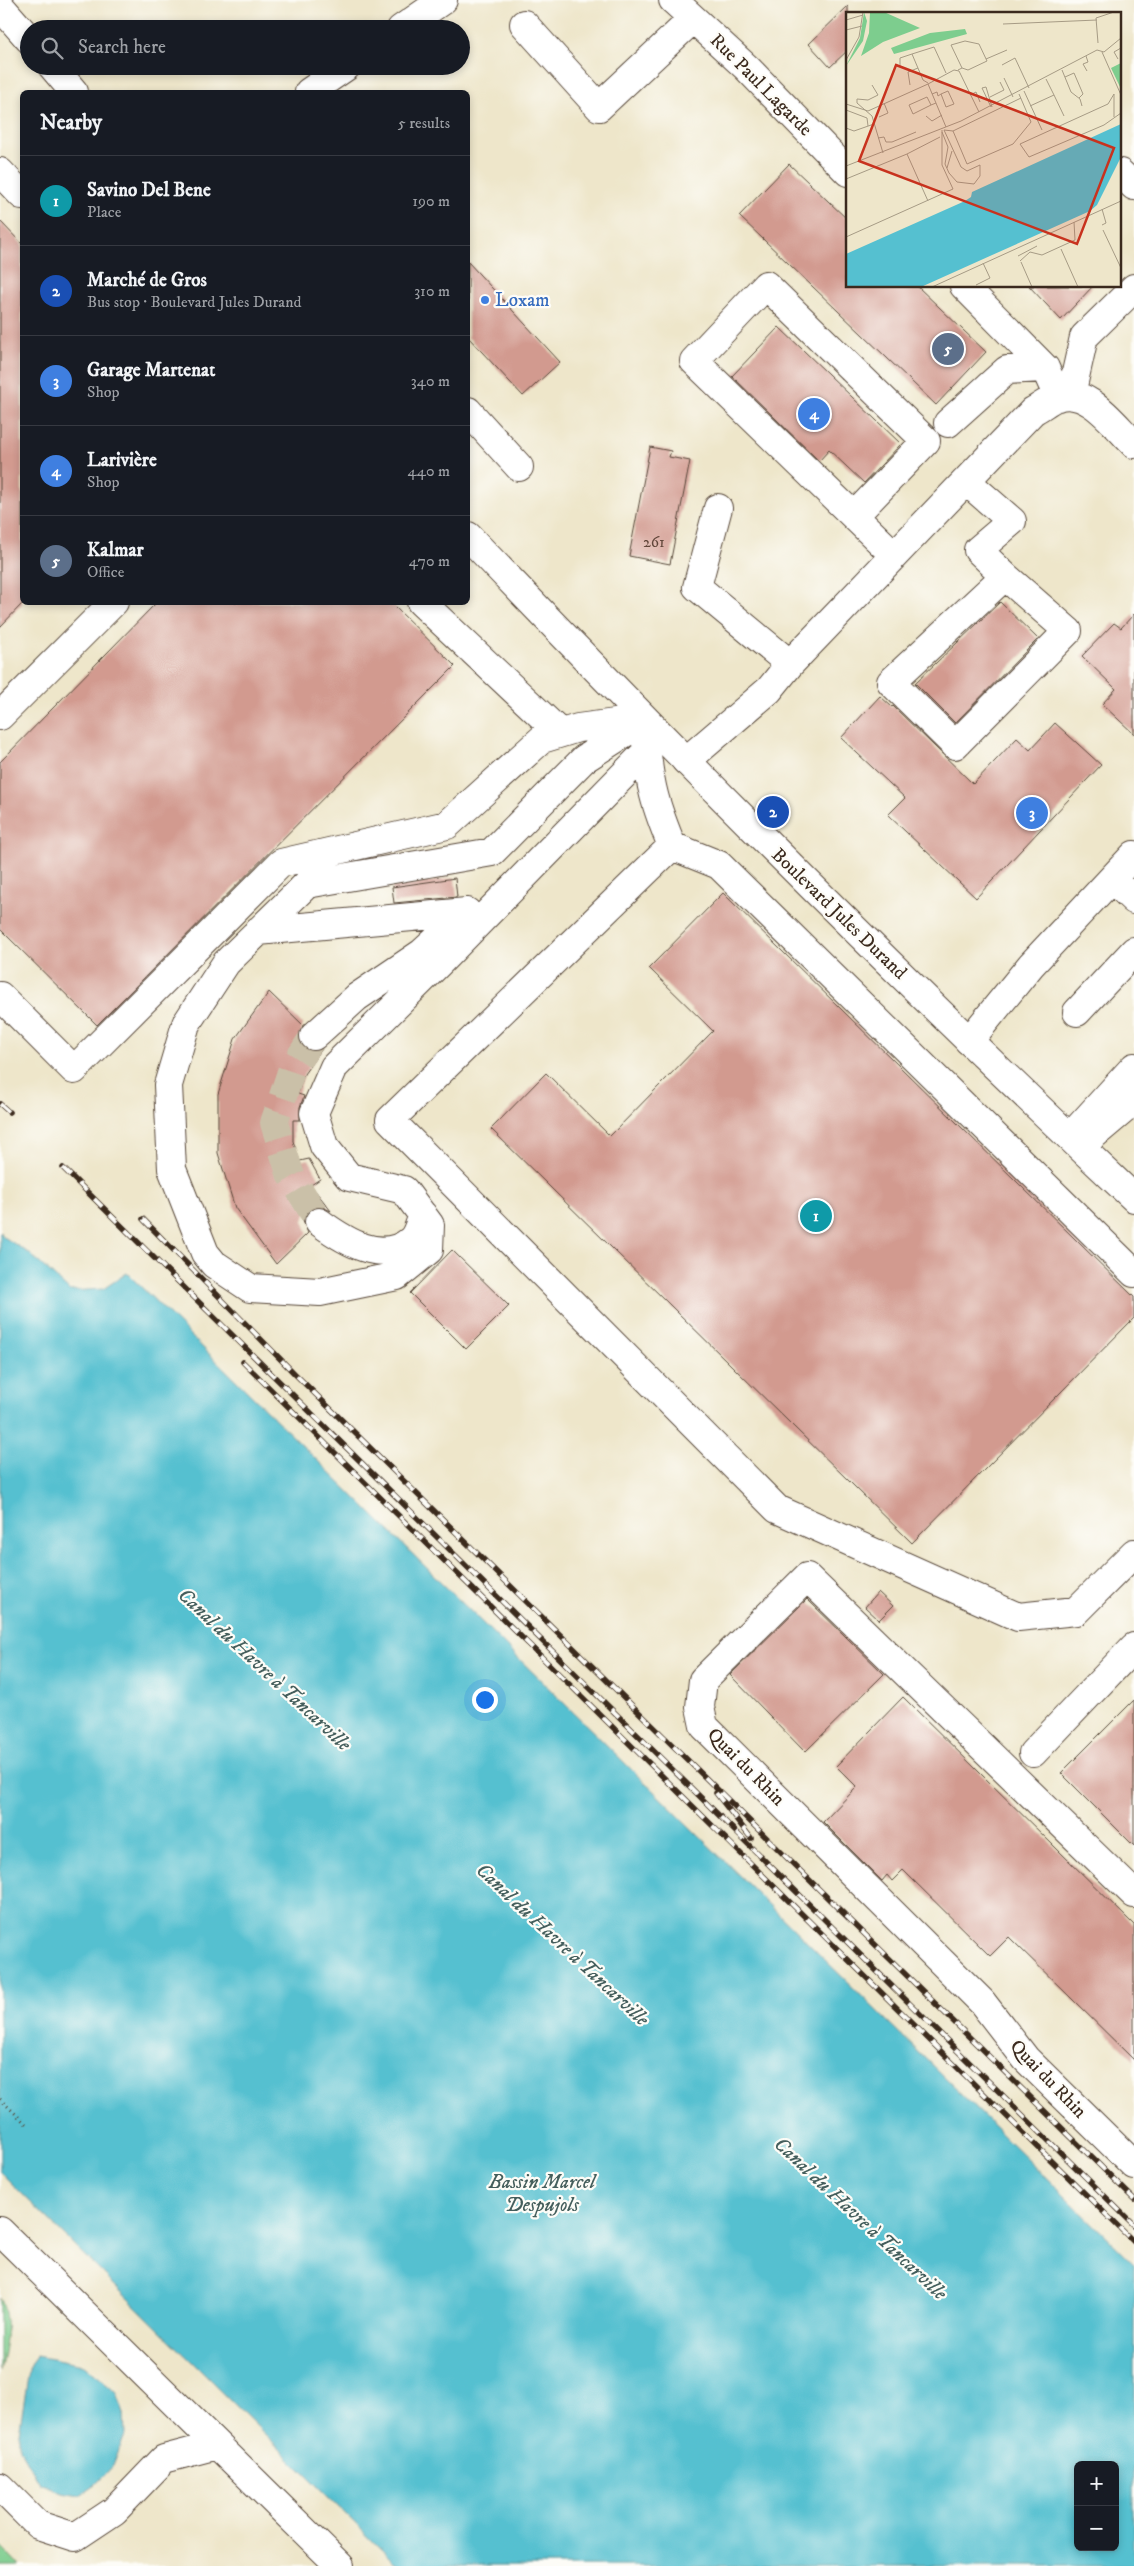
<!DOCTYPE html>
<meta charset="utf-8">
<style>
:root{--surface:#171b24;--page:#20242c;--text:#f1f3f6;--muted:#9ea1a6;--line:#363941;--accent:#c8321e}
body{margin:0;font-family:"IM FELL DW Pica",serif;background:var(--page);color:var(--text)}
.controls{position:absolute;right:15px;bottom:15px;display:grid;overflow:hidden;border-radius:8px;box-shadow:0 2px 8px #0003}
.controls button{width:45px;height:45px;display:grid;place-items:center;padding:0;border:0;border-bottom:1px solid var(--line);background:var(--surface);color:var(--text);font:25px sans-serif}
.you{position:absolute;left:484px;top:1699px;width:18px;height:18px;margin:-12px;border:4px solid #fff;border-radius:50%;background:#1a73e8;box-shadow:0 0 0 8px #1a73e833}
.badge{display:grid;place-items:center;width:32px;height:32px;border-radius:50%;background:var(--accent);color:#fff;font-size:16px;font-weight:700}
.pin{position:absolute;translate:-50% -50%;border:2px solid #fff;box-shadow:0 1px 5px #0006}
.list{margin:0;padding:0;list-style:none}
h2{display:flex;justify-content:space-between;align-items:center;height:65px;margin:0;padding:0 20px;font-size:21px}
h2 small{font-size:16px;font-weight:400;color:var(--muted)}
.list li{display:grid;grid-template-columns:32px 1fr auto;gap:15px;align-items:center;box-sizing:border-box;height:90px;padding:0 20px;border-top:1px solid var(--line)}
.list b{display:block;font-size:19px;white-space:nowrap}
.list p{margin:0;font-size:16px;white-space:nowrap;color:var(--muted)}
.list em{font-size:16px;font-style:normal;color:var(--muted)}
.icon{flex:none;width:28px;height:28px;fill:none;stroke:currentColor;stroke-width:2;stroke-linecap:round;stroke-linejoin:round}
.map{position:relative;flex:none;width:1134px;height:2566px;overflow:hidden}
.search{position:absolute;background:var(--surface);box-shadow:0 2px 8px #0003;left:20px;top:20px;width:450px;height:55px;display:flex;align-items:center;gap:12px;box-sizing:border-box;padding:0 18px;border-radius:28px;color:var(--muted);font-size:19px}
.panel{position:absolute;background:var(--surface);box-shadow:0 2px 8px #0003;left:20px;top:90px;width:450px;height:515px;border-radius:8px}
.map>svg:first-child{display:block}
.green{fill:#7dcd8e;stroke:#5c7c56}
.water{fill:#55c0d0;stroke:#487577;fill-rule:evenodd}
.building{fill:#d29a8f}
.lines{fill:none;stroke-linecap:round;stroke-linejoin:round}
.minor-tunnel{stroke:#cac0a8;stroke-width:28;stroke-dasharray:28 14;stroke-linecap:butt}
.minor-casing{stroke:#564638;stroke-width:30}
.major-casing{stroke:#564638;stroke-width:30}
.path{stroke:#564638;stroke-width:3;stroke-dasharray:1 4;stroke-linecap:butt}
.minor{stroke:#fff;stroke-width:28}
.major{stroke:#fff;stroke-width:28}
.rail-casing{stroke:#3b2a1e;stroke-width:5.5}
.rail{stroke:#fdfcf7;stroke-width:4;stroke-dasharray:11;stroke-linecap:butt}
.shop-dot{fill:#3f7fe0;stroke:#fdfcf7;stroke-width:2}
.labels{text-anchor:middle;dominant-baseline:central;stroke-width:4.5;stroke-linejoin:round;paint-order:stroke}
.number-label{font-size:16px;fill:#61463a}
.street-label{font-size:19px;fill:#3b2a1e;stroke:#fdfcf7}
.shop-label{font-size:19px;fill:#366cbe;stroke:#fdfcf7;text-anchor:start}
.water-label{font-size:20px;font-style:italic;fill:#445e5c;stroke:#fdfcf7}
.inset-road{fill:none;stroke:#a69b85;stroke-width:1}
.view{fill:#c8321e;fill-opacity:0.15;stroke:#c8321e;stroke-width:2.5}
.inset-edge{fill:none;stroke:#3b2a1e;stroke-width:2.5}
</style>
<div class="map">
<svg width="1134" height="2566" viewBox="0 0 1134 2566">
<rect width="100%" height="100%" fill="#fdfcf7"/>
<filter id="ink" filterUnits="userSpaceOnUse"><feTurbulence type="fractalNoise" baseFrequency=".02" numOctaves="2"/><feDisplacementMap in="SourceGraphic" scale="10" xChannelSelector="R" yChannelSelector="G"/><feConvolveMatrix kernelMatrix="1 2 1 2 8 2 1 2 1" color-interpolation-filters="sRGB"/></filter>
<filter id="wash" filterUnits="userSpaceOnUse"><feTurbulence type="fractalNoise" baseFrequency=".0096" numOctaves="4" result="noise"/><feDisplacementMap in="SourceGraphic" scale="20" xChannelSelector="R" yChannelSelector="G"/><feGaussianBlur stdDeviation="1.12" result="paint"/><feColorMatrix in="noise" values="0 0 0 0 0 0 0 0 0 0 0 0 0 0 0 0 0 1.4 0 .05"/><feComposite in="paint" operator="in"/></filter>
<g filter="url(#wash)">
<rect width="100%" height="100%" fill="#eee6ca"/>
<!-- green -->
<path class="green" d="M0,2297C11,2322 6,2345 0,2371Z
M0,2545L20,2566H0Z"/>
<!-- water -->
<path class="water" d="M0,1232L4,1237L30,1254L70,1291L103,1289L127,1273L1134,2264V2566H401L393,2561L0,2172ZM1078,2465H1115V2547H1078Z
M36,2356L83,2365L117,2393L124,2413L125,2435L113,2466L95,2485L80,2495L62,2492L39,2483L19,2448V2433L30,2364Z"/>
<g id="blocks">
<!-- building -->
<path class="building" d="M848,6V50L830,67L809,44Z
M789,164L848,220V286H917L986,352L936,405L739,216Z
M0,221L22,244V604L0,627Z
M468,262L560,362L523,396L468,337Z
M1029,286H1093L1061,320Z
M779,327L901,444L864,483L829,450L819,461L732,376Z
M650,447L671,451L669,457L690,461L670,564L629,556Z
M157,602H390L455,666L97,1025L0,929V762Z
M1000,602L1038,639L955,723L915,683Z
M1134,614V734L1102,704L1116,689L1082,656L1114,623L1121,628Z
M880,696L892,707L893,706L973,784L1017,738L1030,750L1055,723L1101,765L976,898L888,815L905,798L841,738Z
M455,878L457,897L394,903L392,887Z
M723,893L1134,1297V1318L912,1543L491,1129L546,1073L610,1136L713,1031L649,968Z
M269,992L303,1025L299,1039L303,1047L310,1051L322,1049L304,1074L298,1094L304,1096L300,1107V1120H293V1141L300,1161L309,1159L320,1179L311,1185L331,1211L320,1206L313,1208L307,1213L303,1221L308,1233L276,1264L235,1208L218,1153V1094L235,1039Z
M452,1250L509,1306L466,1349L410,1293Z
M878,1592L893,1606L879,1620L865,1607Z
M807,1599L884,1674L805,1752L730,1675Z
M903,1697L1134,1925V2060L1009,1937L990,1956L903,1870L892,1881L887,1875L882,1881L823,1822L857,1787L836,1766Z
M1134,1700V1846L1061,1773Z"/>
</g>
</g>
<g filter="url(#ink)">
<use href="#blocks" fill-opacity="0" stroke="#564638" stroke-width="1"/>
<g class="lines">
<!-- minor-tunnel -->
<path class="minor-tunnel" d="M314,1036L292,1069L274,1123L291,1176L319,1222"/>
<defs>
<path id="minor" d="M673,0L747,68L848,172
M524,24L599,107L693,19
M401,29L443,0
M309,92L347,66
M0,172L22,195
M1120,173L1134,186
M964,286L1045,368L1058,397
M1071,395L1084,337L1134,288
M468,411L519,467
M948,423L1007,370L1045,368
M966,481L1012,521L978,550L1005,576L891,682L955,745L1068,631L1005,576
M718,508L697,587L790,664
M854,516L926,441L766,285L694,361L894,555
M421,602L560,733
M0,716L114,602
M645,720L584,759L492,852L307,884L226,963L186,1024L168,1085L172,1169L205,1253L214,1264L250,1288L320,1292L397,1276L429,1250L430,1225L404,1190L349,1177L324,1146L314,1113L334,1067L439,963L647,751
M646,742C649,785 656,807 672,846L390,1120L777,1509L1018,1617L1076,1611L1134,1553
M686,761L769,690L790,664L1033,411C1041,407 1049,400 1057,397C1088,386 1115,426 1134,444
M672,846L719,865L1134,1273
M1112,879L1134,900
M258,931L467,912
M0,996L74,1070L281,863L447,825L542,739L578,728L638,720
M1077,1012L1134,951
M314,1036L357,997L422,953L448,929
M969,1041L1031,965L1134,855
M1070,1137L1134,1067
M1083,1144L1134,1101
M319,1222C345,1241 382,1265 411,1240C417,1235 420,1222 423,1215
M1033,1753L1134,1647
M1134,1894L807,1577L703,1680L700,1707L704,1726L982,2002L1026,2059L1134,2165
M0,2231L340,2566
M0,2487L38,2525L75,2537L114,2511L164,2459L217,2445"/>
<path id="major" d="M0,6L29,39
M52,66L74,92
M468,536C684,762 905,983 1134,1198"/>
</defs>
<!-- minor casing -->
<use href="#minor" class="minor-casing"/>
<!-- major casing -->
<use href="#major" class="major-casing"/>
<!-- path -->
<path class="path" d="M0,2099L26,2124"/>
<!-- minor -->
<use href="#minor" class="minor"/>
<!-- major -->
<use href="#major" class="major"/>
<defs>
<path id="rail" d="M0,1104L9,1112
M63,1168L1134,2225
M143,1219L296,1375L1134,2199
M243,1362L1134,2242
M716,1793L751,1838"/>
</defs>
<!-- rail casing -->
<use href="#rail" class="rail-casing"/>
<!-- rail -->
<use href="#rail" class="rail"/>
</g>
</g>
<!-- markers -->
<circle class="shop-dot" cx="485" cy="300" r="5"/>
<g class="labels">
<!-- number labels -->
<g class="number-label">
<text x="654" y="542">261</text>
</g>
<!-- street labels -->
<g class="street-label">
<text transform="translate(761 85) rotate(45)">Rue Paul Lagarde</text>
<text transform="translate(839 914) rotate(44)">Boulevard Jules Durand</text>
<text transform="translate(746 1767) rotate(45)">Quai du Rhin</text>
<text transform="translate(1048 2079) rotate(46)">Quai du Rhin</text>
</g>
<!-- shop labels -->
<g class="shop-label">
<text x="495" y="300">Loxam</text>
</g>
<!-- water labels -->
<g class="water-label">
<text transform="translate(264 1670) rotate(43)">Canal du Havre à Tancarville</text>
<text transform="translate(562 1945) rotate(43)">Canal du Havre à Tancarville</text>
<text x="542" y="2182">Bassin Marcel<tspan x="542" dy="23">Despujols</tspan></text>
<text transform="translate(860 2219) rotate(43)">Canal du Havre à Tancarville</text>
</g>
</g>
<!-- overview -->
<g transform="translate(846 12)">
<rect width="275" height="275" fill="#eee6ca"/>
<path d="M18,0L21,9L17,29L0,54L14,26ZM24,0H38L74,16L37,30L15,44L23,21ZM119,17L121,22L48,42L45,36L84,21ZM275,51V77L265,56Z" fill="#7dcd8e"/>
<path d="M275,112V145L251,193L244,199L75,275H0V242L119,189L125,185L126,180Z" fill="#55c0d0"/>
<path class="inset-road" d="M46,0H62M0,8L17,3M157,12L251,8M0,18L16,14M252,31L250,6L268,0M251,38L258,40L275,26M256,40L275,83M240,44L242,50L237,52L241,59M140,47L161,38M272,47L268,40L275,36M0,48L13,25L17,0M156,53L169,46L183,76M54,54V46L66,42M112,58L116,56L105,33L119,29L133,32L141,49L122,58L116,56M216,58L225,80L234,87L236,94M219,65L228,61L237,82L233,86M158,66L167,85M82,71L77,68L66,42L88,35L100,61M26,73L32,83L22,88L11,87V91L26,104L37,141M64,73L62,60L72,56M178,79L196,118M86,82L91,80L92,84L95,82L100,95L108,92L102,79L95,82M124,83L130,80L134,90M208,83L218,104M144,85L158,78L154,70M0,92L22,99M85,93L81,85L63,93L67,102L85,93L90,91M184,94L208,83L200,67M145,95L136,76L140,75L146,95M0,98L21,106L22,114M22,99L82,72M80,104L86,109L96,103M33,105L42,101L38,91M268,105V82L262,92L174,132L183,145L258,113L275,101M100,115L82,72L108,58L113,59L133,100M0,116L8,119L28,112M98,118L107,119L121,152L167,132L185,110L173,82M107,119L175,86M96,120L102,135L99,152L103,161L111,170L128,172L134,164V153L121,159L115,155L98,118M32,126L38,125L40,130H46L70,120M61,142L94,125M0,154L115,109L251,38M101,156L106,139M0,167L61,142L82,189M256,197L260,211L256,213M257,218L275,256M0,225L107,177L96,153V118M215,237L232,275M172,244L191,234M174,249L184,240L196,243L229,228L228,210M175,250L186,275M130,273L144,266L137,251M86,275L275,189"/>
<path class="view" d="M50,53L268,136L231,232L13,149Z"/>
<rect width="275" height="275" class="inset-edge"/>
</g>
</svg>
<div class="controls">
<button>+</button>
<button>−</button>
</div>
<div class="you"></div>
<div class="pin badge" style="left:816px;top:1216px;background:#0f9aa8">1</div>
<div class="pin badge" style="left:773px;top:812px;background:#1a4fb4">2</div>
<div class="pin badge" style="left:1032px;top:813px;background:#3f7fe0">3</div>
<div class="pin badge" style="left:814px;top:414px;background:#3f7fe0">4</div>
<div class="pin badge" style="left:948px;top:349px;background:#5c6f8a">5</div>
<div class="search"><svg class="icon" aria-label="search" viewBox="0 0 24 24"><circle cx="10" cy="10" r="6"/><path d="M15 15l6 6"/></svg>Search here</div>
<section class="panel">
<h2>Nearby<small>5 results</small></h2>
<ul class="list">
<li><span class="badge" style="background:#0f9aa8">1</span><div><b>Savino Del Bene</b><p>Place</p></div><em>190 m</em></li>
<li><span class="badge" style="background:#1a4fb4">2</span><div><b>Marché de Gros</b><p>Bus stop · Boulevard Jules Durand</p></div><em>310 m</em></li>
<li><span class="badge" style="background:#3f7fe0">3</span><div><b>Garage Martenat</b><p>Shop</p></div><em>340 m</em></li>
<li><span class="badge" style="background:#3f7fe0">4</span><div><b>Larivière</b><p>Shop</p></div><em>440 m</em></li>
<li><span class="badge" style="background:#5c6f8a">5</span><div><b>Kalmar</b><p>Office</p></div><em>470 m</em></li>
</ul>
</section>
</div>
